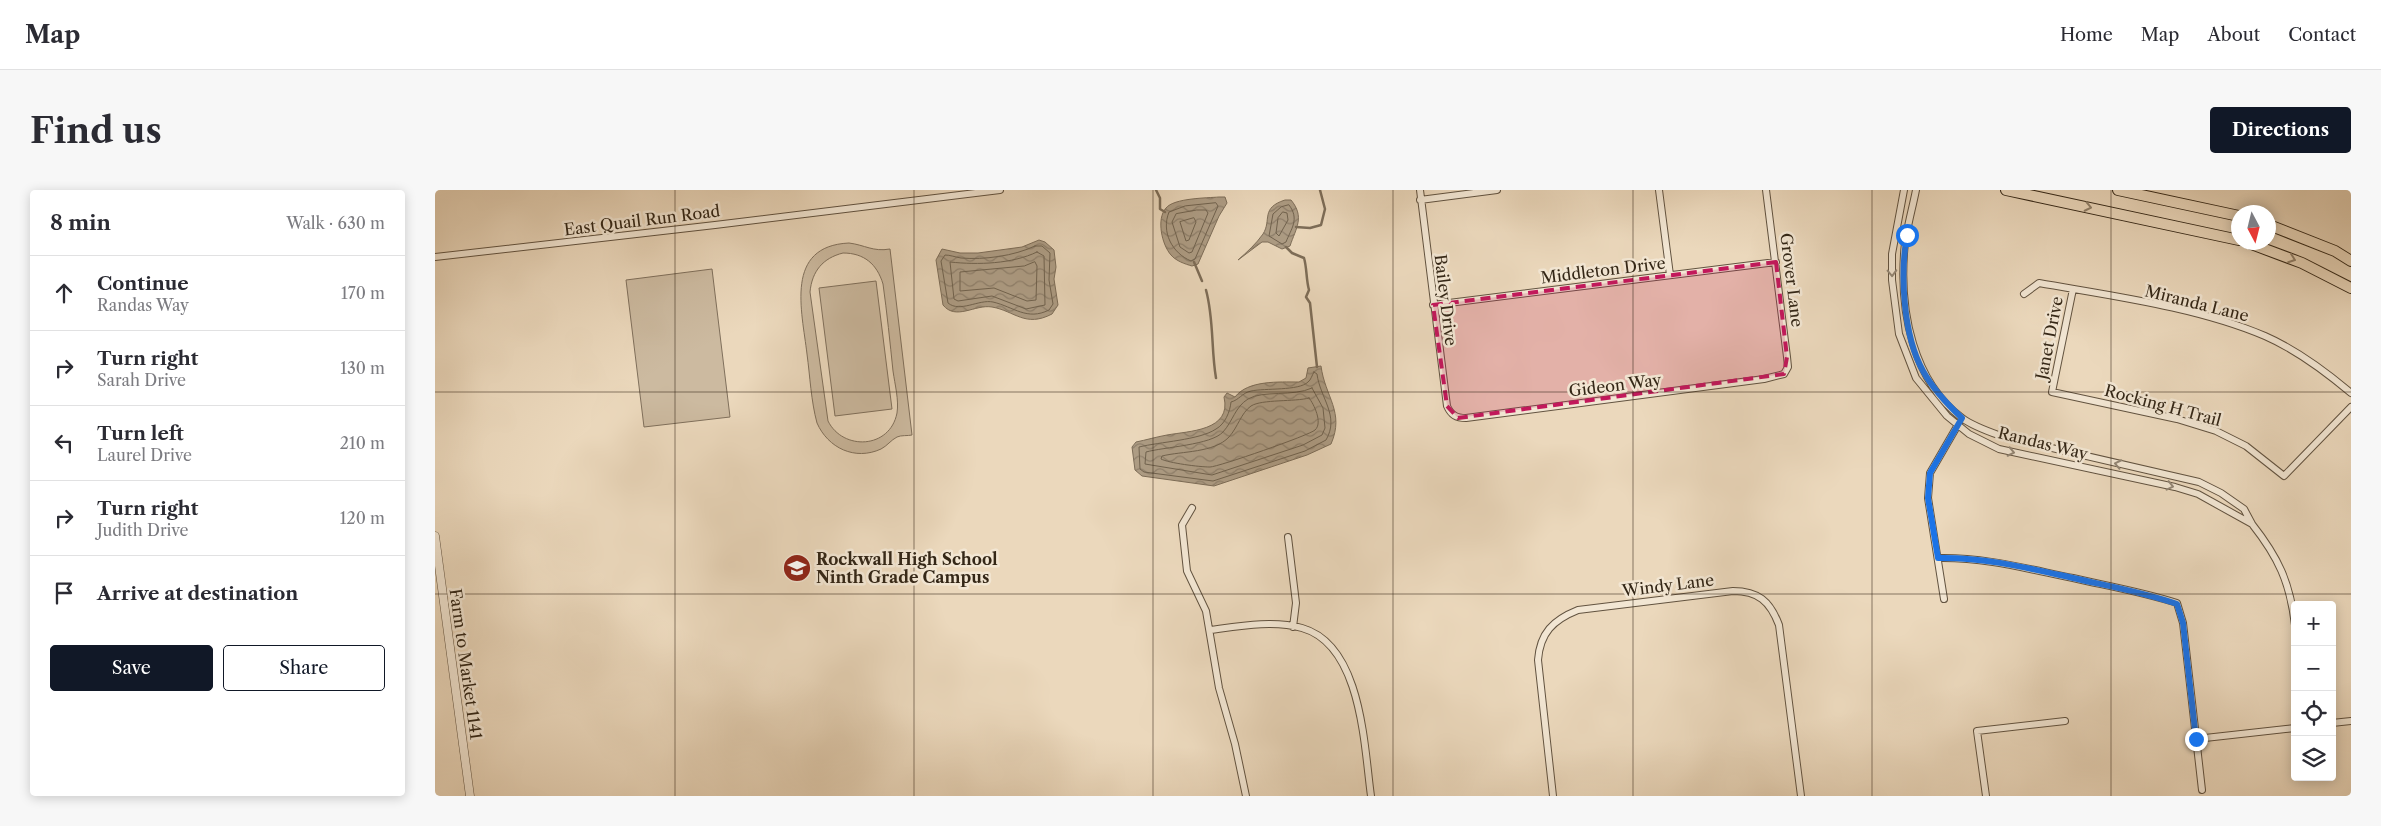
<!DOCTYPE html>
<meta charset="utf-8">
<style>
:root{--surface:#fff;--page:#f7f7f7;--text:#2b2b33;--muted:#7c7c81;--line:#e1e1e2;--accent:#111827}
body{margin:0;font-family:"Libre Caslon Text",serif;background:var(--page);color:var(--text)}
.controls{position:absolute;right:15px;bottom:15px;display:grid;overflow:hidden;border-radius:5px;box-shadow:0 2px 12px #0003}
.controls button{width:45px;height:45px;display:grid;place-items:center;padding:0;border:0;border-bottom:1px solid var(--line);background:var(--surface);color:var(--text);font:25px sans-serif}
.compass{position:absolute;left:1796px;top:15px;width:45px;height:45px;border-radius:50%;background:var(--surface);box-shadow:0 2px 12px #0003;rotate:173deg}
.stop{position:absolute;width:15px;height:15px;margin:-11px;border:4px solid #1a73e8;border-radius:50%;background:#fff}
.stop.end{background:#1a73e8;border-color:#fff;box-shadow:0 1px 5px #0008}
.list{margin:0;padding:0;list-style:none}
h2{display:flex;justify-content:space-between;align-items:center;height:65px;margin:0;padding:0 20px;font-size:21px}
h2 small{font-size:16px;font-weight:400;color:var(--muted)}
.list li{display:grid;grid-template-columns:32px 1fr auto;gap:15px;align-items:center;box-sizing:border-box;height:75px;padding:0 20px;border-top:1px solid var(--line)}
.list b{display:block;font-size:19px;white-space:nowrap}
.list p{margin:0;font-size:16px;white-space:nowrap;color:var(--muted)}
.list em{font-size:16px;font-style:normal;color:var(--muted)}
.actions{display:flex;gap:10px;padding:15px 20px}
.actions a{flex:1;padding:11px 0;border:1px solid var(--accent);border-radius:5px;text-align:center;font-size:18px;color:var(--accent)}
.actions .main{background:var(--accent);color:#fff}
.icon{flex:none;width:28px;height:28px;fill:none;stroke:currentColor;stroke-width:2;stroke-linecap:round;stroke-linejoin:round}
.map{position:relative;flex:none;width:1916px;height:606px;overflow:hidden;border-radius:5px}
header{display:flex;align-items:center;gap:30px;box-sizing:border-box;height:70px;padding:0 25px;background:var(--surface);border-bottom:1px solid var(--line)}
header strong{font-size:24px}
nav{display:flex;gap:28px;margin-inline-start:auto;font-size:18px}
.intro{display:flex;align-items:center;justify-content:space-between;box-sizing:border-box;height:120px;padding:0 30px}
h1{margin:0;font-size:35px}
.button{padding:12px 22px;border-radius:5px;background:var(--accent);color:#fff;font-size:18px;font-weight:700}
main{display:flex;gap:30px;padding:0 30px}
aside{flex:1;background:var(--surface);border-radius:5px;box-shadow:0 2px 12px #0003}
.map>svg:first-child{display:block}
.green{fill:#ccbaa0;stroke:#80705c;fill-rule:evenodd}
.water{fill:url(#water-waves);stroke:#7d6d58}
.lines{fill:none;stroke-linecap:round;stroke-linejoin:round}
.shore{stroke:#70624e;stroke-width:1}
.stream{stroke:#7d6d58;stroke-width:2.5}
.minor-casing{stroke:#625340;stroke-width:8}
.tertiary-casing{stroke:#625340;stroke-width:9}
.primary-casing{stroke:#342717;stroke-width:12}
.minor{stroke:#f2e6d3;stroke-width:6}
.tertiary{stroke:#f2e6d3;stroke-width:8}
.primary{stroke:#ebd8bc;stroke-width:10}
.oneway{stroke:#90806a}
.oneway2{stroke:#938675}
.route{stroke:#1a73e8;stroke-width:6}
.marked{fill:#c2185b;fill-opacity:0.2;stroke:#c2185b;stroke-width:4;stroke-dasharray:10 6;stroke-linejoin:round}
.grid{fill:none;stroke:#342717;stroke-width:1;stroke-opacity:0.55}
.labels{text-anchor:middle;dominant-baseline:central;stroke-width:5;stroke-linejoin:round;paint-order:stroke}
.street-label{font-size:16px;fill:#342717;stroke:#f2e6d3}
.poi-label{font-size:16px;font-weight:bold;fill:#342717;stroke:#f2e6d3;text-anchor:start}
</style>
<header>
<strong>Map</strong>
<nav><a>Home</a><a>Map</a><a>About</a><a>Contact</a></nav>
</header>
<div class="intro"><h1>Find us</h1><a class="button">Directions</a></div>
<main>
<aside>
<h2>8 min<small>Walk · 630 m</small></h2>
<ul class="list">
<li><svg class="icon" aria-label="ahead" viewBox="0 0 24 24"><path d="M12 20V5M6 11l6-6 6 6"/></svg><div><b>Continue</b><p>Randas Way</p></div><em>170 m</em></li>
<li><svg class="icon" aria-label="right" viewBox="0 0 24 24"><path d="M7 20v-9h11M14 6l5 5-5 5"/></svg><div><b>Turn right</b><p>Sarah Drive</p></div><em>130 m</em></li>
<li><svg class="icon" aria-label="left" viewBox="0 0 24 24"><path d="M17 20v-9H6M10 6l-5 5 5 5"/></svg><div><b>Turn left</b><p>Laurel Drive</p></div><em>210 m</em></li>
<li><svg class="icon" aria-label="right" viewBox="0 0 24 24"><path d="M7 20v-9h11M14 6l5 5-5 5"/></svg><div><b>Turn right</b><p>Judith Drive</p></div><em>120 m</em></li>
<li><svg class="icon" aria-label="arrive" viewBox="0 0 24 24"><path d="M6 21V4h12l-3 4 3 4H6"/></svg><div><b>Arrive at destination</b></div></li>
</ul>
<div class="actions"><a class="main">Save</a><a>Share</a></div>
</aside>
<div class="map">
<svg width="1916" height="606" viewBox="0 0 1916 606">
<defs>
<pattern id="water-waves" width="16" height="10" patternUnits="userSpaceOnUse" patternTransform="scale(1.25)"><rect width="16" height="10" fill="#ad9c84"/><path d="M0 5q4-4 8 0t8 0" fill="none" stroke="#8e7f6b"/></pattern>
</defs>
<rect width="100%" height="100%" fill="#ebd8bc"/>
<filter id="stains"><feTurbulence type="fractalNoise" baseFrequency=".004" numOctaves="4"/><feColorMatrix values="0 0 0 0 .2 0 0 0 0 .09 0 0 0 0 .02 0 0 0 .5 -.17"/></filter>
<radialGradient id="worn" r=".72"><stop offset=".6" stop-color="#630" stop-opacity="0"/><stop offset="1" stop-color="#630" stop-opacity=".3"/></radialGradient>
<!-- green -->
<path class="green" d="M414,53C430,55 438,62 455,59L477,245C473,246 466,245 462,247C456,250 452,256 446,259C420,271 393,258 382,233C376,211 375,186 372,164C367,121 349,56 414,53ZM408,63C429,63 442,74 448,94C452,123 455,152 458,181C460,195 464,210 462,223C455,259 408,261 393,231L375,102C377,81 388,68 408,63Z
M277,79L295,227L209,237L191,90Z
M441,91L457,219L400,226L384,98Z"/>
<!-- water -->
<path class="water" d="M784,7H790L792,13L784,26L763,74L757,76C750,74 741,71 736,65C727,55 721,29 731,18C739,8 772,8 784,7Z
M850,10H856C870,27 861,38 855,56L847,59L833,52H827L803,70C812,62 821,54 828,44C837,30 825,18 850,10Z
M604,50L610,52L619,60L621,77L619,89L623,115L617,124C590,138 580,121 557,117C540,114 521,131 508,115L501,70L507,59L525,63H543L587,57Z
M886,176C890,207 910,222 896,254L872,265L779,296L707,286L700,280L697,257L701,252C711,250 721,247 732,245C754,241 797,241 789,207L792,203L800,207C813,190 844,192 864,192L871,188L873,178Z"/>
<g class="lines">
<!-- shore -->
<path class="shore" d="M781,13L783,16L760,69L756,71C737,63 726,42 734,22L750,16Z
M854,15C865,29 856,39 851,52L847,54L834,46L838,24L846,17Z
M762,20H771L773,23L757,62L754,63L745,57L737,32L741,24Z
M848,22L852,23L853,30L844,46L841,43L843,28Z
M759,28L761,32L754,50L751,51L745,32Z
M600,56H607L615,63L614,90L618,114L614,120C592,131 579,117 558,112C544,109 525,123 513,113L506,71L510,65C515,65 520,67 526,68C549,70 579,66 600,56Z
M602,62L609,66L610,115L591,119L557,106L523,111L519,109L515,72C543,75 577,74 602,62Z
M600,72L602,76L601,110L592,111L559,98L525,101V82L589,76Z
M879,182L882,184C885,208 905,226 891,250L870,261L778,291L709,282L705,279L704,257C724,252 765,250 781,239C790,234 795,222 796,212C804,210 807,203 816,201C830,198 864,201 873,192C876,190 877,185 879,182Z
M877,198L888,218L890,238L887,245L868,255L777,285L710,274L711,262C729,257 776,255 788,242C798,231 800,217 813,209C828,200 858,207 877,198Z
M874,208C879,214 888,233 880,240C875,245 783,277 775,277C764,277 734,273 726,269L727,266C747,261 779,263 794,247C803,237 806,223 816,216C827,209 860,212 874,208Z"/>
<!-- stream -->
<path class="stream" d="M721,0L725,8V19L730,22
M861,37L875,38L886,35L890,19L885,0
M851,57L857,63L869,68C872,78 871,89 874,100L871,107L875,113L882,177
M759,72L767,91
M771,100C779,129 776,159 781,188"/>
<defs>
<path id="minor" d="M985,0L1012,216C1016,225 1021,228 1031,228L1329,189L1349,184L1353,177L1352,167L1331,0
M1224,0L1235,85
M1469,0L1457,64V90L1464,144L1481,188L1512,226L1534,244L1564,259L1740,297L1763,304L1817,334L1809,319L1786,303L1764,292L1569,247C1555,242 1539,237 1527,228C1478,191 1465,122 1469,64C1470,43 1477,21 1481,0
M985,10L1062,0
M0,67L280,35L565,0
M1638,99L1617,202L1742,229L1781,241L1811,256L1849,286L1916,217
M1589,104L1604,93C1677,106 1762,117 1830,146C1862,160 1890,181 1916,203
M998,115L1341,72
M757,318L747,335L752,381L771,421L784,498L800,554L811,606
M1817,334C1843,367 1855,392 1860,435
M853,347L861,413L858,437
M1503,368C1549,367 1593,379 1638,388C1673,396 1708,402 1742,413L1748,433L1767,600
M1509,409L1493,308L1495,283L1524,233
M776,440C805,436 838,430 867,438C927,455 929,556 936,606
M1897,533L1916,531
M1761,549L1860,538
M1118,606L1103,470C1105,443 1118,430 1143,420L1298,401C1323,401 1335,411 1344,435L1366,606
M1551,606L1542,541L1630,531"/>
<path id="tertiary" d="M0,346L35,606"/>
<path id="primary" d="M1571,0L1804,50
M1683,0L1804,26
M1834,35L1900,61L1916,71
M1811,52L1867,73L1916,98"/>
</defs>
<!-- minor casing -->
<use href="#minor" class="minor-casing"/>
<!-- tertiary casing -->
<use href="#tertiary" class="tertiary-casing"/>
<!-- primary casing -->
<use href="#primary" class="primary-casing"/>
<!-- minor -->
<use href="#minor" class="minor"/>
<!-- tertiary -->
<use href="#tertiary" class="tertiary"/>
<!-- primary -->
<use href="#primary" class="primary"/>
</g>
<!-- one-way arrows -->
<defs><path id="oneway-chevron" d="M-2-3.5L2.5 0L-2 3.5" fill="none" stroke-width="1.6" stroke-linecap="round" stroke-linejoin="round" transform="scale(1.25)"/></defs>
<g class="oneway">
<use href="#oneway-chevron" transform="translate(1653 17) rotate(12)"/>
<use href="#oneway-chevron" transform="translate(1857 69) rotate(20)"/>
</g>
<g class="oneway2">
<use href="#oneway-chevron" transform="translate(1457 83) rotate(88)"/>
<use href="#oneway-chevron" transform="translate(1576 262) rotate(12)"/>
<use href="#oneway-chevron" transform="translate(1683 274) rotate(-168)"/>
<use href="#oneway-chevron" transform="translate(1735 296) rotate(13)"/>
</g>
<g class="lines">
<!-- route -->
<path class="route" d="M1472,45C1465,84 1468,145 1488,181C1498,199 1512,214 1527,228L1495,283L1493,308L1503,368C1549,367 1593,378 1638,388C1673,396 1708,402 1742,414L1748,433L1761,549"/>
</g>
<!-- marked area -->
<path class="marked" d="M1341,72L1352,167L1349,184L1023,228L1012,216L998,115Z"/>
<!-- grid -->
<path class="grid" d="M240,0V606M479,0V606M718,0V606M958,0V606M1198,0V606M1437,0V606M1676,0V606M0,202H1916M0,404H1916"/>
<!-- icons -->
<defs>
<symbol id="school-disc" viewBox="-11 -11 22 22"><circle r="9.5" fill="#8f2418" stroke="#f2e6d3"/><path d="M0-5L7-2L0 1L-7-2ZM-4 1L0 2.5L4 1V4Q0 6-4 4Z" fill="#fff"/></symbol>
</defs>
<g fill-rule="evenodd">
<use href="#school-disc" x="346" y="362" width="32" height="32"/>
</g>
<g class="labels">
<!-- street labels -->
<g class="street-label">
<text transform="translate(207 30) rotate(-7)">East Quail Run Road</text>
<text transform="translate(1168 80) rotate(-7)">Middleton Drive</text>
<text transform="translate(1357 90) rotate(83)">Grover Lane</text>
<text transform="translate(1011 110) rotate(83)">Bailey Drive</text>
<text transform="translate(1762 113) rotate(14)">Miranda Lane</text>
<text transform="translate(1614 148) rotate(-79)">Janet Drive</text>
<text transform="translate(1180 195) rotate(-7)">Gideon Way</text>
<text transform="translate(1728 215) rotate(15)">Rocking H Trail</text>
<text transform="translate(1608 253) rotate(14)">Randas Way</text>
<text transform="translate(1233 395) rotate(-7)">Windy Lane</text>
<text transform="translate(31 474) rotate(82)">Farm to Market 1141</text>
</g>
<!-- poi labels -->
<g class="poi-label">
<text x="381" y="369">Rockwall High School<tspan x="381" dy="18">Ninth Grade Campus</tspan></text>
</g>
</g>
<rect width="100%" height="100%" filter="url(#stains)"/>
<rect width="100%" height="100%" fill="url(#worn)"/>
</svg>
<div class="controls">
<button>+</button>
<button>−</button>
<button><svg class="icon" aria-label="locate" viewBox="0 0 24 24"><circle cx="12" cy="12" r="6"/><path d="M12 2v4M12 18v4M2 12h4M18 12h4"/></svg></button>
<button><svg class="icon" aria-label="layers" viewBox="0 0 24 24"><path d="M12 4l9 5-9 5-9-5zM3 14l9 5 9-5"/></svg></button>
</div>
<svg class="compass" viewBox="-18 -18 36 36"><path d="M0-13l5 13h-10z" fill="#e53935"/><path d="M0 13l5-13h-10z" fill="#7c7c81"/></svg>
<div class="stop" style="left:1472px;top:45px"></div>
<div class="stop end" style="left:1761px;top:549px"></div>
</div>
</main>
